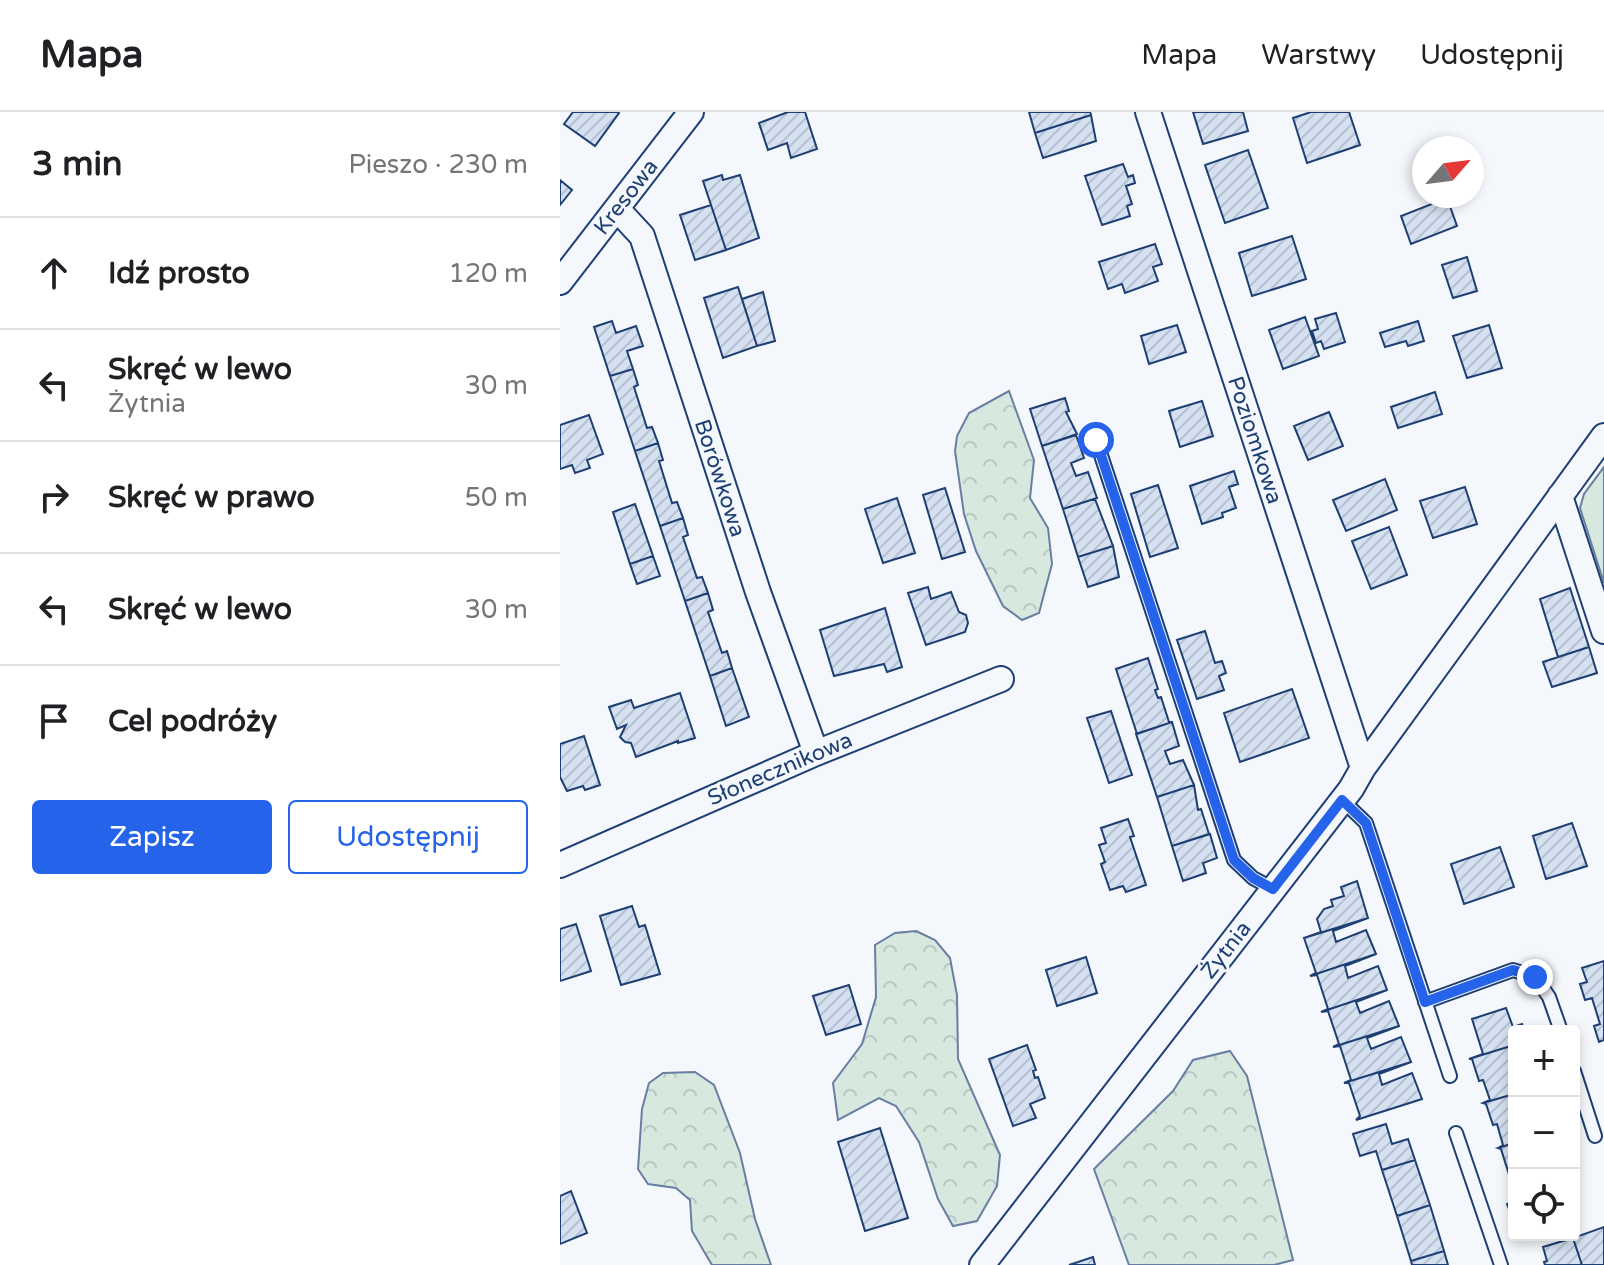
<!DOCTYPE html>
<html lang="pl">
<meta charset="utf-8">
<style>
:root{--surface:#fff;--page:#f6f6f6;--text:#202124;--muted:#757577;--line:#e0e0e0;--accent:#2563eb}
body{margin:0;font-family:"Varela Round",sans-serif;background:var(--page);color:var(--text)}
.controls{position:absolute;right:24px;bottom:24px;display:grid;overflow:hidden;border-radius:8px;box-shadow:0 4px 12px #0003}
.controls button{width:72px;height:72px;display:grid;place-items:center;padding:0;border:0;border-bottom:2px solid var(--line);background:var(--surface);color:var(--text);font:40px sans-serif}
.compass{position:absolute;left:852px;top:24px;width:72px;height:72px;border-radius:50%;background:var(--surface);box-shadow:0 4px 12px #0003;rotate:62deg}
.stop{position:absolute;width:24px;height:24px;margin:-18px;border:6px solid #2563eb;border-radius:50%;background:#fff}
.stop.end{background:#2563eb;border-color:#fff;box-shadow:0 2px 8px #0008}
.list{margin:0;padding:0;list-style:none}
h2{display:flex;justify-content:space-between;align-items:center;height:104px;margin:0;padding:0 32px;font-size:34px}
h2 small{font-size:26px;font-weight:400;color:var(--muted)}
.list li{display:grid;grid-template-columns:52px 1fr auto;gap:24px;align-items:center;box-sizing:border-box;height:112px;padding:0 32px;border-top:2px solid var(--line)}
.list b{display:block;font-size:30px;white-space:nowrap}
.list p{margin:0;font-size:26px;white-space:nowrap;color:var(--muted)}
.list em{font-size:26px;font-style:normal;color:var(--muted)}
.actions{display:flex;gap:16px;padding:24px 32px}
.actions a{flex:1;padding:18px 0;border:2px solid var(--accent);border-radius:8px;text-align:center;font-size:28px;color:var(--accent)}
.actions .main{background:var(--accent);color:#fff}
.icon{flex:none;width:44px;height:44px;fill:none;stroke:currentColor;stroke-width:2;stroke-linecap:round;stroke-linejoin:round}
.map{position:relative;flex:none;width:1044px;height:1153px;overflow:hidden}
header{display:flex;align-items:center;gap:48px;box-sizing:border-box;height:112px;padding:0 40px;background:var(--surface);border-bottom:2px solid var(--line)}
header strong{font-size:38px}
nav{display:flex;gap:44px;margin-inline-start:auto;font-size:28px}
main{display:flex}
aside{flex:1;background:var(--surface)}
.map>svg:first-child{display:block}
.green{fill:#d7e8df;stroke:#687fa3;stroke-width:2}
.forest{fill:url(#forest-crowns);stroke:#687fa3;stroke-width:2}
.building{fill:url(#building-hatch);stroke:#1d3f73;stroke-width:2}
.lines{fill:none;stroke-linecap:round;stroke-linejoin:round}
.service-casing{stroke:#1d3f73;stroke-width:16}
.minor-casing{stroke:#1d3f73;stroke-width:28}
.service{stroke:#f4f7fb;stroke-width:12}
.minor{stroke:#f4f7fb;stroke-width:24}
.route{stroke:#2563eb;stroke-width:10}
.labels{text-anchor:middle;dominant-baseline:central;stroke-width:6;stroke-linejoin:round;paint-order:stroke}
.street-label{font-size:22px;fill:#1d3f73;stroke:#f4f7fb}
</style>
<header>
<strong>Mapa</strong>
<nav><a>Mapa</a><a>Warstwy</a><a>Udostępnij</a></nav>
</header>
<main>
<aside>
<h2>3 min<small>Pieszo · 230 m</small></h2>
<ul class="list">
<li><svg class="icon" aria-label="ahead" viewBox="0 0 24 24"><path d="M12 20V5M6 11l6-6 6 6"/></svg><div><b>Idź prosto</b></div><em>120 m</em></li>
<li><svg class="icon" aria-label="left" viewBox="0 0 24 24"><path d="M17 20v-9H6M10 6l-5 5 5 5"/></svg><div><b>Skręć w lewo</b><p>Żytnia</p></div><em>30 m</em></li>
<li><svg class="icon" aria-label="right" viewBox="0 0 24 24"><path d="M7 20v-9h11M14 6l5 5-5 5"/></svg><div><b>Skręć w prawo</b></div><em>50 m</em></li>
<li><svg class="icon" aria-label="left" viewBox="0 0 24 24"><path d="M17 20v-9H6M10 6l-5 5 5 5"/></svg><div><b>Skręć w lewo</b></div><em>30 m</em></li>
<li><svg class="icon" aria-label="arrive" viewBox="0 0 24 24"><path d="M6 21V4h12l-3 4 3 4H6"/></svg><div><b>Cel podróży</b></div></li>
</ul>
<div class="actions"><a class="main">Zapisz</a><a>Udostępnij</a></div>
</aside>
<div class="map">
<svg width="1044" height="1153" viewBox="0 0 1044 1153">
<defs>
<pattern id="forest-crowns" width="20" height="18" patternUnits="userSpaceOnUse" patternTransform="scale(2)"><rect width="20" height="18" fill="#d7e8df"/><path d="M2 6a3 3 0 1 1 6 0M12 15a3 3 0 1 1 6 0" fill="none" stroke="#b8c8c3"/></pattern>
<pattern id="building-hatch" width="6" height="6" patternUnits="userSpaceOnUse" patternTransform="scale(2)"><rect width="6" height="6" fill="#d5e0f0"/><path d="M-1 1l2-2M0 6l6-6M5 7l2-2" fill="none" stroke="#b6c1d1"/></pattern>
</defs>
<rect width="100%" height="100%" fill="#f4f7fb"/>
<!-- green -->
<path class="green" d="M1044,355V471L1020,396L1024,382Z"/>
<!-- forest -->
<path class="forest" d="M449,279L474,348L470,386L488,416L492,452L479,501L462,508L443,494L416,439L404,402L395,339L397,324L409,301Z
M356,819L375,828L390,846L397,883L398,947L440,1043L437,1074L417,1109L393,1114L378,1087L359,1030L336,994L319,986L278,1008L273,971L302,932L316,885L315,833L335,821Z
M670,939L687,964L733,1148L714,1153H569L534,1057L613,979L633,948Z
M135,960L154,973L180,1041L195,1107L211,1153H152L132,1119L130,1088L116,1076L88,1072L78,1057L82,997L89,971L103,961Z"/>
<!-- building -->
<path class="building" d="M13,0H58L59,1L35,34L4,12Z
M245,0L257,37L231,46L227,31L208,38L199,11L228,0Z
M469,0H530L531,3L475,21Z
M633,0H683L688,19L643,32Z
M751,0H789L800,33L747,51L733,6Z
M531,3L536,29L483,46L475,21Z
M688,38L708,96L665,111L645,53Z
M563,52L568,65L573,63L575,71L566,74L572,92L567,94L570,104L542,113L525,64Z
M162,63L163,68L180,63L199,126L166,138L143,69Z
M0,68L12,78L0,93Z
M887,86L897,114L851,132L841,104Z
M151,93L166,138L135,148L120,103Z
M732,124L746,167L692,184L679,141Z
M595,132L602,152L593,155L598,169L565,181L562,172L548,177L539,150Z
M907,145L917,179L893,186L882,153Z
M178,175L197,234L163,246L144,186Z
M203,180L215,229L197,234L182,187Z
M776,201L785,230L764,237L761,229L756,231L752,219L758,217L755,207Z
M745,205L759,244L723,257L709,218Z
M52,209L56,221L76,214L83,234L67,239L73,257L50,264L34,215Z
M858,209L864,229L848,234L846,229L825,235L820,221Z
M617,213L626,240L589,252L581,224Z
M929,213L942,256L907,266L893,224Z
M73,257L78,273L74,275L87,316L92,315L98,331L75,339L50,264Z
M875,280L882,302L838,316L831,295Z
M505,286L509,299L506,300L517,322L482,334L470,297Z
M642,289L653,324L620,335L609,299Z
M769,300L783,334L748,348L734,314Z
M29,303L43,342L27,348L30,356L15,361L12,353L0,357V313Z
M516,323L524,346L511,351L516,364L528,360L537,386L503,397L482,334Z
M98,331L103,348L99,349L112,391L117,390L123,406L100,414L75,339Z
M674,359L678,372L669,375L676,396L662,401L663,405L642,412L630,374Z
M825,367L837,398L786,419L773,388Z
M598,373L618,436L590,445L571,382Z
M905,375L917,412L873,426L860,389Z
M385,376L405,440L382,447L363,383Z
M337,386L355,441L323,451L305,397Z
M537,386L535,387L553,434L518,445L503,397Z
M75,392L93,444L70,452L53,400Z
M123,406L128,423L123,425L137,466L142,465L148,481L125,489L100,414Z
M829,415L847,463L811,477L792,429Z
M553,434L559,465L528,475L518,445Z
M93,444L100,464L77,472L70,452Z
M368,475L371,487L391,480L399,500L406,503L408,511L405,520L366,533L348,481Z
M1010,476L1029,535L998,545L980,487Z
M148,481L153,498L148,500L162,541L167,539L172,556L150,564L125,489Z
M325,496L342,555L327,560L324,552L274,564L260,518Z
M645,519L655,551L662,549L666,561L659,564L664,578L637,587L617,528Z
M1029,535L1037,561L992,575L983,550Z
M588,546L598,577L595,578L598,586L601,585L609,610H612L577,622L556,557Z
M172,556L189,605L166,614L150,564Z
M732,577L749,626L680,650L664,601Z
M120,581L135,626L118,631V629L76,645L71,631L65,630L60,625L66,613L57,617L49,595L71,588L74,596Z
M551,599L572,663L549,671L527,606Z
M612,610L619,634L605,639L610,652L623,648L634,673L597,685L576,622Z
M24,624L40,673L25,678L23,674L7,679L0,665V632Z
M634,673L638,698L641,697L649,722L612,734L597,685Z
M568,707L574,724L570,725L586,773L566,780L563,774L550,778L541,752L545,750L539,733L546,731L541,716Z
M1012,711L1027,754L986,767L973,724Z
M650,722L657,746L643,751L646,761L623,769L612,734Z
M940,735L954,775L904,792L891,752Z
M797,769L808,806L744,826L761,820L757,807L764,797L773,794L771,788L784,784L781,775Z
M72,794L79,815L85,813L100,862L61,873L40,804Z
M808,806L773,819L776,830L806,818L816,842L750,864L756,861L744,826Z
M16,812L31,859L0,869V817Z
M816,842L785,854L788,866L818,854L827,878L761,900L768,897L757,863L750,864Z
M526,845L537,881L497,894L486,858Z
M1044,849V928L1039,930L1034,914L1040,912L1032,886L1025,888L1020,872L1027,870L1022,856Z
M289,873L301,912L266,923L253,884Z
M827,878L796,890L800,901L829,889L839,914L773,935L779,932L768,899L761,900Z
M946,896L953,915L962,912L964,919H954V933L909,947L923,942L912,907Z
M839,914L807,926L811,937L841,925L851,950L784,971L791,968L780,934L773,935Z
M467,933L476,958L473,959L475,966L478,965L485,986L470,992L476,1006L453,1014L429,947Z
M954,933V964L949,966L952,974H954V982L923,991L930,988L923,968L919,969L912,947H909Z
M851,950L819,962L822,973L852,961L862,987L796,1008L800,1004L789,971H784Z
M954,982V1031L938,1036L943,1033L937,1012L933,1013L926,992L923,991Z
M826,1012L832,1032L848,1027L855,1048L822,1058L816,1039L800,1044L793,1022Z
M320,1016L348,1106L305,1119L278,1030Z
M954,1031V1071L952,1072L941,1037L938,1036Z
M855,1048L870,1093L837,1104L822,1058Z
M11,1079L27,1121L0,1132V1084Z
M954,1089V1109L947,1092Z
M870,1093L884,1139L851,1149L837,1104Z
M1044,1115V1153H1022L1013,1126Z
M1013,1126L1022,1153H985L984,1150L987,1149L983,1135Z
M884,1139L888,1153H852L851,1149Z
M533,1145L535,1153H509Z"/>
<g class="lines">
<defs>
<path id="service" d="M536,328L674,748L693,766L713,777
M782,688L806,711L890,964
M865,890L953,858L975,865L989,885L1001,919
M1014,959L1035,1024
M896,1021L941,1153"/>
<path id="minor" d="M588,0L803,656
M57,97L82,124L198,480L256,641
M0,170L131,0
M1000,384L1044,519
M0,753L256,641L441,567
M422,1153L791,677L803,656L1044,324"/>
</defs>
<!-- service casing -->
<use href="#service" class="service-casing"/>
<!-- minor casing -->
<use href="#minor" class="minor-casing"/>
<!-- service -->
<use href="#service" class="service"/>
<!-- minor -->
<use href="#minor" class="minor"/>
</g>
<g class="lines">
<!-- route -->
<path class="route" d="M536,328L674,748L693,766L713,777L782,688L806,711L865,890L953,858L975,865"/>
</g>
<g class="labels">
<!-- street labels -->
<g class="street-label">
<text transform="translate(66 85) rotate(-52)">Kresowa</text>
<text transform="translate(695 328) rotate(72)">Poziomkowa</text>
<text transform="translate(160 366) rotate(72)">Borówkowa</text>
<text transform="translate(220 657) rotate(-23)">Słonecznikowa</text>
<text transform="translate(666 838) rotate(-52)">Żytnia</text>
</g>
</g>
</svg>
<div class="controls">
<button>+</button>
<button>−</button>
<button><svg class="icon" aria-label="locate" viewBox="0 0 24 24"><circle cx="12" cy="12" r="6"/><path d="M12 2v4M12 18v4M2 12h4M18 12h4"/></svg></button>
</div>
<svg class="compass" viewBox="-18 -18 36 36"><path d="M0-13l5 13h-10z" fill="#e53935"/><path d="M0 13l5-13h-10z" fill="#757577"/></svg>
<div class="stop" style="left:536px;top:328px"></div>
<div class="stop end" style="left:975px;top:865px"></div>
</div>
</main>
